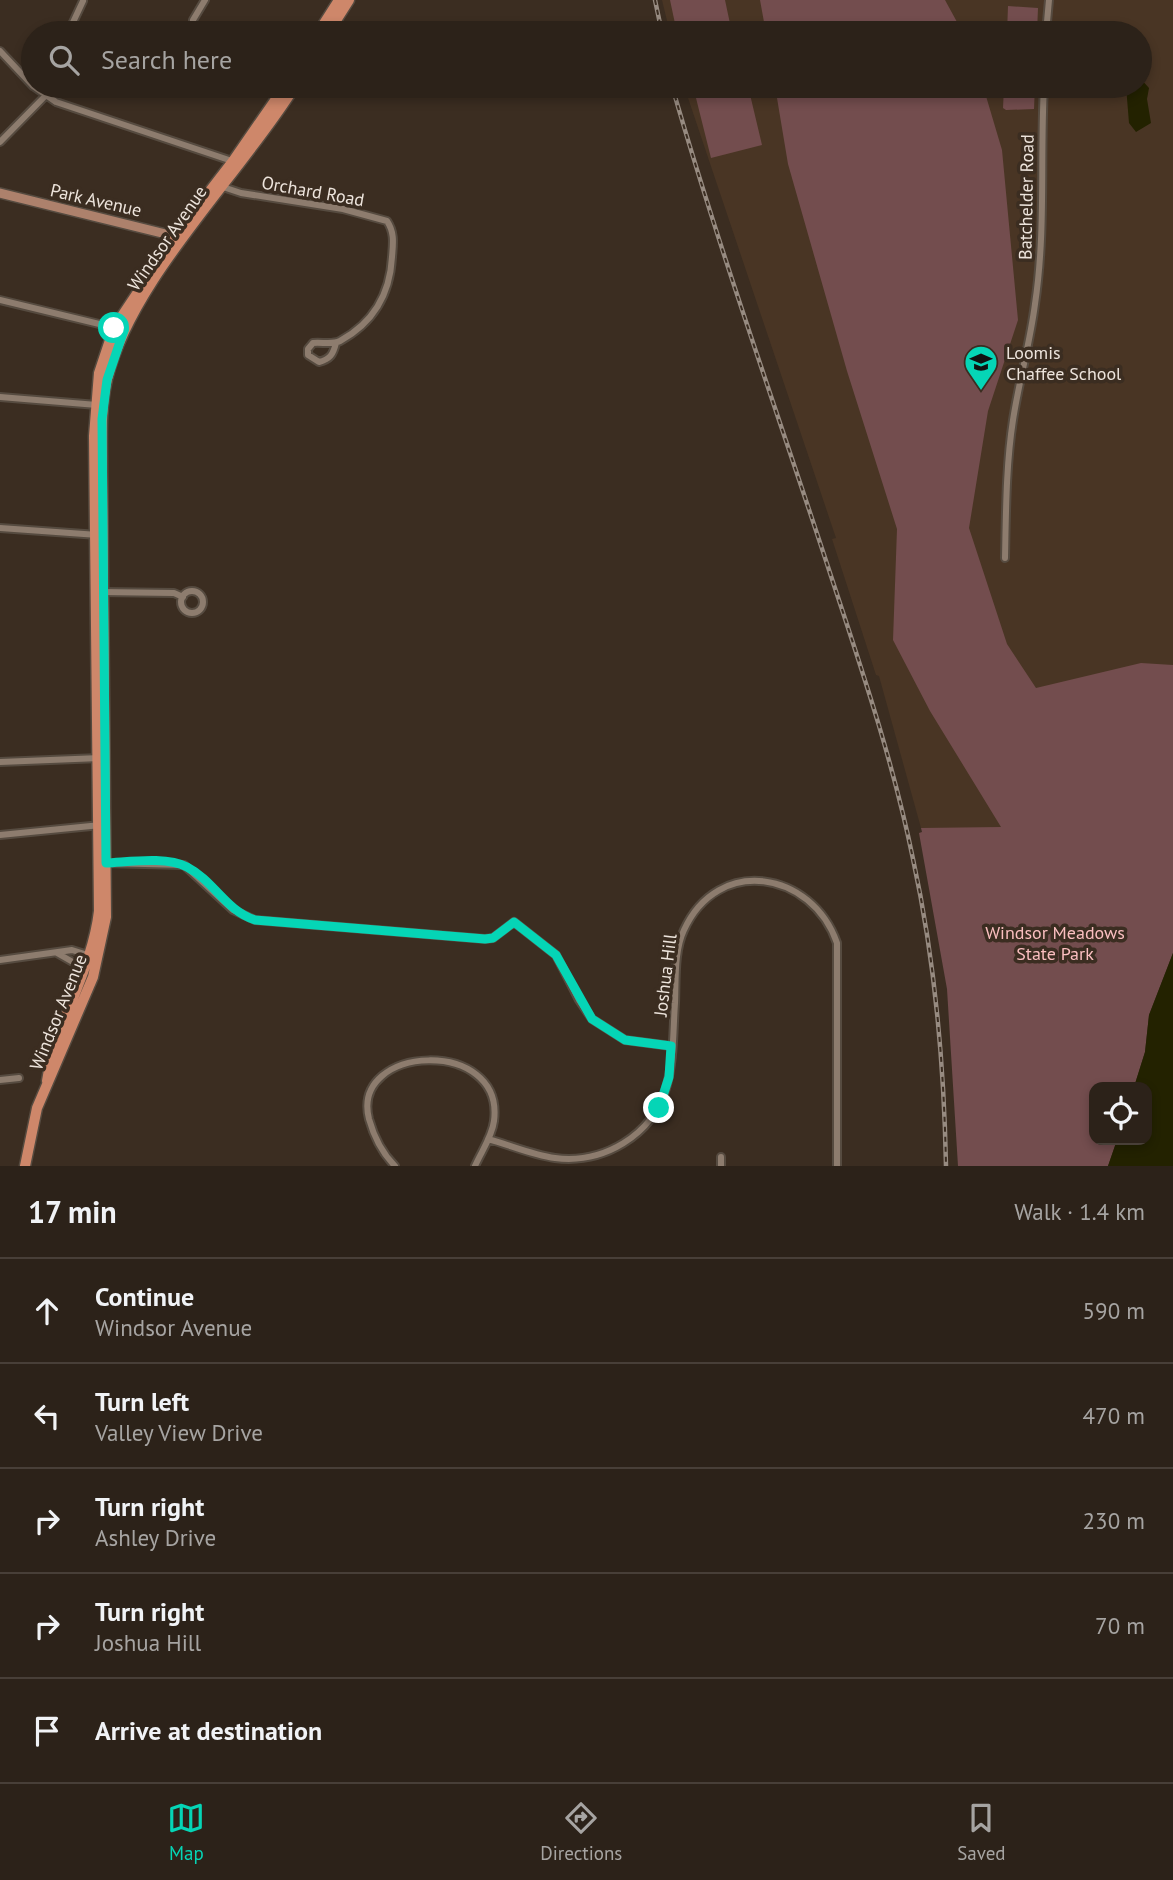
<!DOCTYPE html>
<meta charset="utf-8">
<style>
:root{--surface:#2c2219;--page:#382f26;--text:#f1f3f6;--muted:#a6a4a2;--line:#483f38;--accent:#05d5b6}
body{margin:0;font-family:"PT Sans",sans-serif;background:var(--page);color:var(--text)}
.controls{position:absolute;right:21px;bottom:21px;display:grid;overflow:hidden;border-radius:14px;box-shadow:0 4px 10px #0003}
.controls button{width:63px;height:63px;display:grid;place-items:center;padding:0;border:0;border-bottom:2px solid var(--line);background:var(--surface);color:var(--text);font:35px sans-serif}
.stop{position:absolute;width:21px;height:21px;margin:-16px;border:5px solid #05d5b6;border-radius:50%;background:#fff}
.stop.end{background:#05d5b6;border-color:#fff;box-shadow:0 2px 7px #0008}
.list{margin:0;padding:0;list-style:none}
h2{display:flex;justify-content:space-between;align-items:center;height:91px;margin:0;padding:0 28px;font-size:30px}
h2 small{font-size:23px;font-weight:400;color:var(--muted)}
.list li{display:grid;grid-template-columns:46px 1fr auto;gap:21px;align-items:center;box-sizing:border-box;height:105px;padding:0 28px;border-top:2px solid var(--line)}
.list b{display:block;font-size:26px;white-space:nowrap}
.list p{margin:0;font-size:23px;white-space:nowrap;color:var(--muted)}
.list em{font-size:23px;font-style:normal;color:var(--muted)}
.icon{flex:none;width:38px;height:38px;fill:none;stroke:currentColor;stroke-width:2;stroke-linecap:round;stroke-linejoin:round}
.map{position:relative;flex:none;width:1173px;height:1166px;overflow:hidden}
.search{position:absolute;background:var(--surface);box-shadow:0 4px 10px #0003;left:21px;right:21px;top:21px;height:77px;display:flex;align-items:center;gap:18px;box-sizing:border-box;padding:0 24px;border-radius:38px;color:var(--muted);font-size:26px}
.sheet{height:616px;background:var(--surface)}
nav{display:flex;justify-content:space-around;align-items:center;box-sizing:border-box;height:98px;border-top:2px solid var(--line);background:var(--surface);font-size:19px;color:var(--muted)}
nav a{display:grid;justify-items:center;gap:4px}
nav .on{color:var(--accent)}
.map>svg:first-child{display:block}
.built{fill:#493524}
.green{fill:#734d4e}
.water{fill:#232200}
.lines{fill:none;stroke-linecap:round;stroke-linejoin:round}
.minor-casing{stroke:#564b40;stroke-width:10}
.secondary-casing{stroke:#564b40;stroke-width:12}
.primary-casing{stroke:#564b40;stroke-width:13}
.minor{stroke:#8d7c6e;stroke-width:6}
.secondary{stroke:#ad816c;stroke-width:9}
.primary{stroke:#ce876a;stroke-width:10}
.rail-casing{stroke:#978b81;stroke-width:4.5}
.rail{stroke:#3b2d21;stroke-width:2;stroke-dasharray:5;stroke-linecap:butt}
.route{stroke:#05d5b6;stroke-width:9}
.labels{text-anchor:middle;dominant-baseline:central;stroke-width:7;stroke-linejoin:round;paint-order:stroke}
.street-label{font-size:18px;fill:#ede4dc;stroke:#3b2d21}
.poi-label{font-size:18px;fill:#ede4dc;stroke:#3b2d21;text-anchor:start}
.park-label{font-size:18px;fill:#fbbfc0;stroke:#3b2d21}
</style>
<div class="map">
<svg width="1173" height="1166" viewBox="0 0 1173 1166">
<rect width="100%" height="100%" fill="#3b2d21"/>
<!-- built -->
<path class="built" d="M662,0H1173V828H921L879,676L876,675L832,539L836,538L684,86H1140V33H670Z"/>
<!-- green -->
<path class="green" d="M670,0H725L732,33H677Z
M760,0H945L963,33H766Z
M1008,6L1038,8L1037,33H1007Z
M693,86H748L762,145L711,158Z
M775,86H983L1002,150L1018,320L988,411L969,528L1007,644L1036,688L1141,663L1173,665V953L1149,1015L1145,1052L1134,1087H1094V1140H1117L1108,1166H958L947,989L919,833L922,832L921,828L1001,827L930,711L893,640L897,529L847,371L788,164Z
M1004,86H1035L1034,109L1006,110L1003,108Z"/>
<!-- water -->
<path class="water" d="M1140,78L1149,88L1147,99L1151,123L1136,132L1129,123L1126,86H1140Z
M1173,953V1166H1108L1117,1140H1147V1087H1134L1145,1052L1149,1015Z"/>
<g class="lines">
<defs>
<path id="minor" d="M193,20L205,0
M68,33L83,1
M1046,33L1049,0
M0,51L33,86
M33,86L56,102L235,162
M0,142L55,86
M220,186L241,193L343,209L387,221C395,233 393,244 392,257C390,294 373,323 340,341C333,345 322,342 313,343L308,349V355L319,362C330,359 333,355 336,343
M0,300L124,330
M0,397L97,405
M0,528L98,535
M1005,558C1006,512 1006,465 1013,420C1019,381 1030,343 1035,304C1046,231 1040,159 1044,86
M181 602a11 11 0 1 1 22 0a11 11 0 1 1-22 0Z
M101,592L174,593L183,597
M0,762L100,758
M0,835L101,825
M105,863L184,865L233,910L255,920L485,939L493,938L514,922L556,955L579,1000L592,1019L625,1040L671,1046
M57,953L85,969
M0,960L72,950L91,956
M0,1080L19,1078
M488,1139C510,1145 532,1155 555,1158C603,1164 652,1136 666,1088C674,1061 673,1031 675,1003C676,980 674,951 684,930C718,855 812,871 837,943V1166
M395,1166C382,1153 374,1137 369,1119C350,1044 505,1037 494,1121C492,1137 481,1152 475,1166
M721,1166V1157"/>
<path id="secondary" d="M0,193L182,238"/>
<path id="primary" d="M318,33L339,0
M328,33L349,0
M47,1081C56,1022 92,971 99,911L94,436L99,373L114,328L176,235L233,161L285,86
M25,1166L37,1108L93,977L106,917L102,469C102,440 100,409 107,379C131,279 240,175 295,86"/>
</defs>
<!-- minor casing -->
<use href="#minor" class="minor-casing"/>
<!-- secondary casing -->
<use href="#secondary" class="secondary-casing"/>
<!-- primary casing -->
<use href="#primary" class="primary-casing"/>
<!-- minor -->
<use href="#minor" class="minor"/>
<!-- secondary -->
<use href="#secondary" class="secondary"/>
<!-- primary -->
<use href="#primary" class="primary"/>
<defs>
<path id="rail" d="M655,0L662,33
M672,86C719,249 777,411 830,573C861,667 893,761 913,859C935,960 944,1063 946,1166"/>
</defs>
<!-- rail casing -->
<use href="#rail" class="rail-casing"/>
<!-- rail -->
<use href="#rail" class="rail"/>
</g>
<g class="lines">
<!-- route -->
<path class="route" d="M114,328L124,330L107,380L102,419L106,863C129,862 166,856 187,867C214,881 226,911 255,920L485,939L493,938L514,922L556,955L592,1019L625,1040L671,1046L669,1077L659,1108"/>
</g>
<!-- icons -->
<defs>
<symbol id="school-pin" viewBox="-11 -11 22 30"><path d="M0 17L-7.5 6A9.5 9.5 0 1 1 7.5 6Z" fill="#05d5b6" stroke="#3b2d21"/><path d="M0-5L7-2L0 1L-7-2ZM-4 1L0 2.5L4 1V4Q0 6-4 4Z" fill="#111"/></symbol>
</defs>
<g fill-rule="evenodd">
<use href="#school-pin" x="962" y="343" width="38" height="52"/>
</g>
<g class="labels">
<!-- street labels -->
<g class="street-label">
<text transform="translate(313 191) rotate(10)">Orchard Road</text>
<text transform="translate(1026 197) rotate(-89)">Batchelder Road</text>
<text transform="translate(96 200) rotate(13)">Park Avenue</text>
<text transform="translate(167 238) rotate(-55)">Windsor Avenue</text>
<text transform="translate(665 975) rotate(-83)">Joshua Hill</text>
<text transform="translate(58 1012) rotate(-68)">Windsor Avenue</text>
</g>
<!-- poi labels -->
<g class="poi-label">
<text x="1006" y="352">Loomis<tspan x="1006" dy="21">Chaffee School</tspan></text>
</g>
<!-- park labels -->
<g class="park-label">
<text x="1055" y="932">Windsor Meadows<tspan x="1055" dy="21">State Park</tspan></text>
</g>
</g>
</svg>
<div class="controls">
<button><svg class="icon" aria-label="locate" viewBox="0 0 24 24"><circle cx="12" cy="12" r="6"/><path d="M12 2v4M12 18v4M2 12h4M18 12h4"/></svg></button>
</div>
<div class="stop" style="left:114px;top:328px"></div>
<div class="stop end" style="left:659px;top:1108px"></div>
<div class="search"><svg class="icon" aria-label="search" viewBox="0 0 24 24"><circle cx="10" cy="10" r="6"/><path d="M15 15l6 6"/></svg>Search here</div>
</div>
<section class="sheet">
<h2>17 min<small>Walk · 1.4 km</small></h2>
<ul class="list">
<li><svg class="icon" aria-label="ahead" viewBox="0 0 24 24"><path d="M12 20V5M6 11l6-6 6 6"/></svg><div><b>Continue</b><p>Windsor Avenue</p></div><em>590 m</em></li>
<li><svg class="icon" aria-label="left" viewBox="0 0 24 24"><path d="M17 20v-9H6M10 6l-5 5 5 5"/></svg><div><b>Turn left</b><p>Valley View Drive</p></div><em>470 m</em></li>
<li><svg class="icon" aria-label="right" viewBox="0 0 24 24"><path d="M7 20v-9h11M14 6l5 5-5 5"/></svg><div><b>Turn right</b><p>Ashley Drive</p></div><em>230 m</em></li>
<li><svg class="icon" aria-label="right" viewBox="0 0 24 24"><path d="M7 20v-9h11M14 6l5 5-5 5"/></svg><div><b>Turn right</b><p>Joshua Hill</p></div><em>70 m</em></li>
<li><svg class="icon" aria-label="arrive" viewBox="0 0 24 24"><path d="M6 21V4h12l-3 4 3 4H6"/></svg><div><b>Arrive at destination</b></div></li>
</ul>
</section>
<nav>
<a class="on"><svg class="icon" aria-label="map" viewBox="0 0 24 24"><path d="M3 6l6-2 6 2 6-2v14l-6 2-6-2-6 2zM9 4v14M15 6v14"/></svg>Map</a>
<a><svg class="icon" aria-label="directions" viewBox="0 0 24 24"><path d="M12 3l9 9-9 9-9-9zM9 14v-3h6M13 9l2 2-2 2"/></svg>Directions</a>
<a><svg class="icon" aria-label="saved" viewBox="0 0 24 24"><path d="M7 4h10v16l-5-4-5 4z"/></svg>Saved</a>
</nav>
